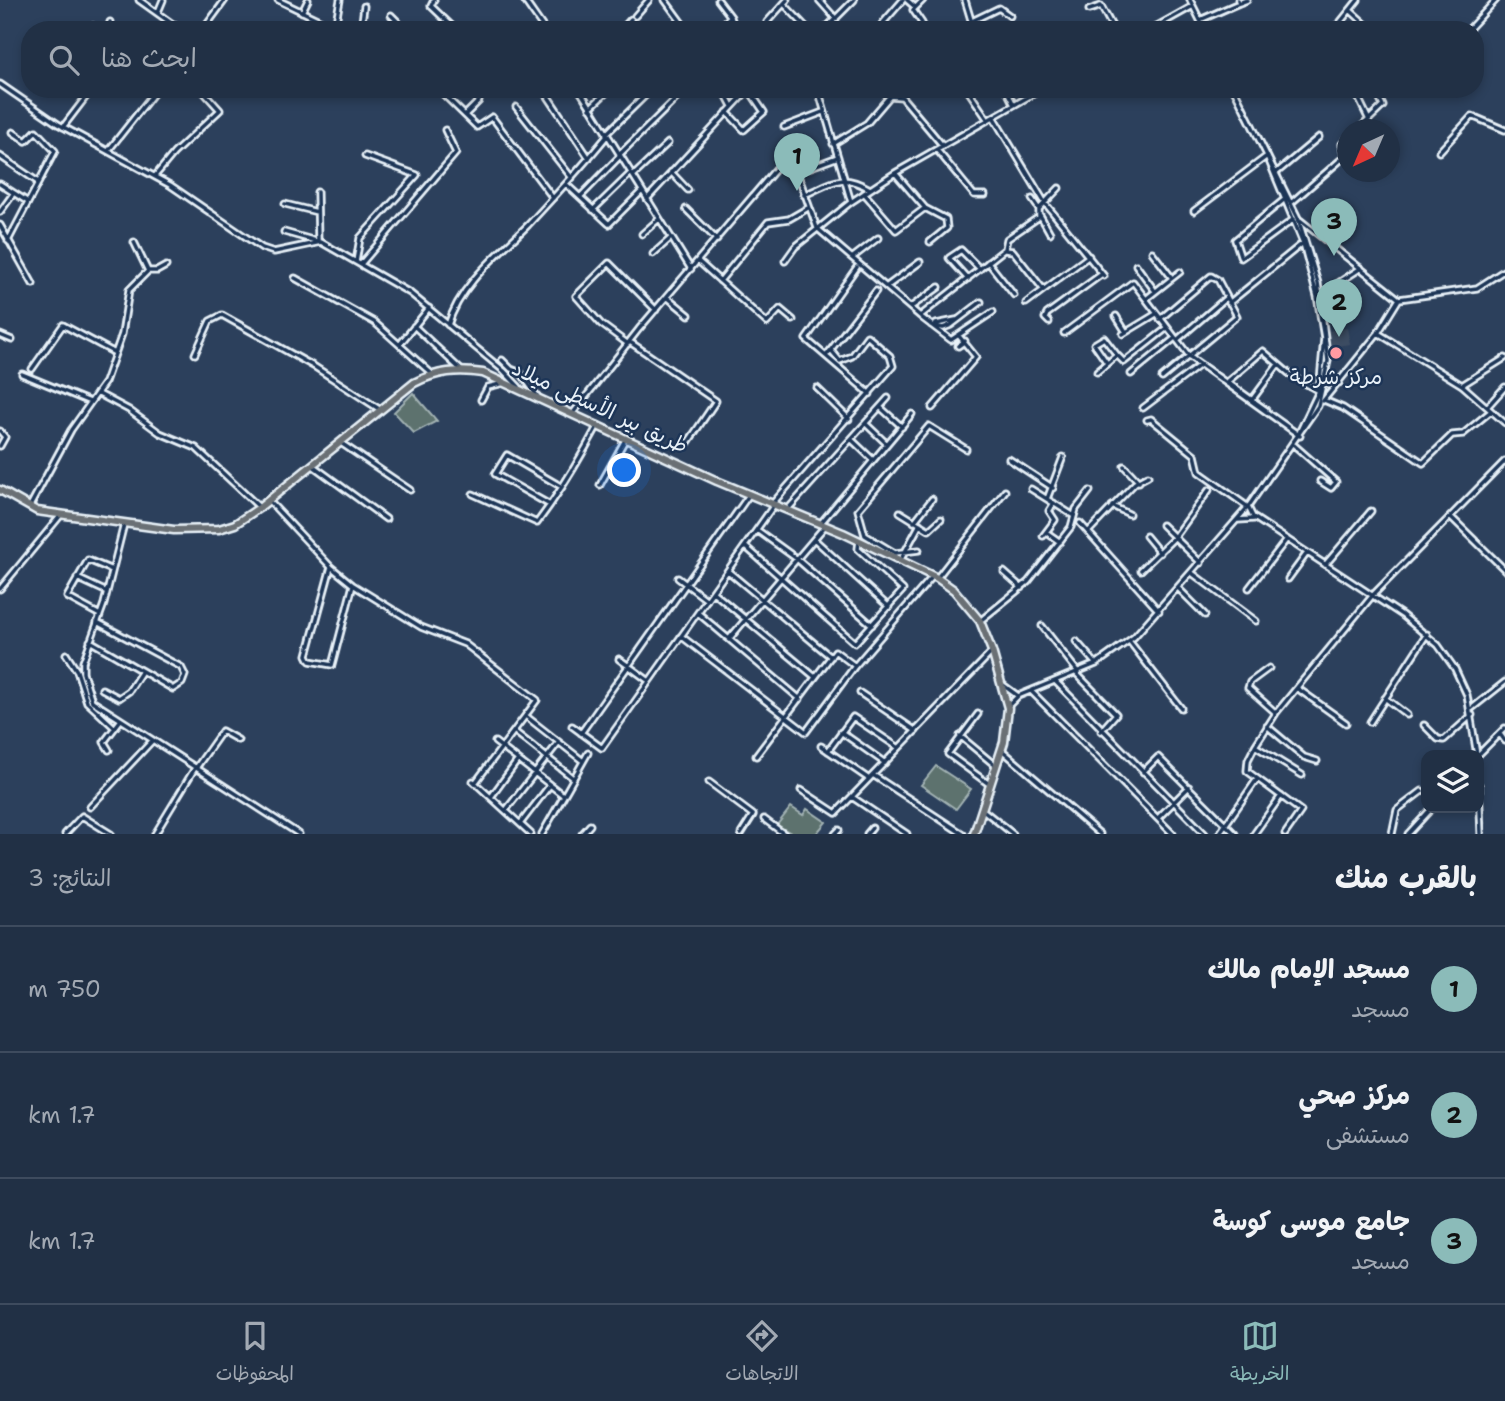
<!DOCTYPE html>
<html lang="ar">
<meta charset="utf-8">
<style>
:root{--surface:#213045;--page:#2d3c50;--text:#f1f3f6;--muted:#a2a9b3;--line:#3e4b5e;--accent:#8bbbb9}
body{margin:0;font-family:"Shantell Sans","Playpen Sans Arabic",sans-serif;background:var(--page);color:var(--text);direction:rtl}
.controls{position:absolute;right:21px;bottom:21px;display:grid;overflow:hidden;border-radius:14px;box-shadow:0 4px 10px #0003}
.controls button{width:63px;height:63px;display:grid;place-items:center;padding:0;border:0;border-bottom:2px solid var(--line);background:var(--surface);color:var(--text);font:35px sans-serif}
.compass{position:absolute;left:1337px;top:119px;width:63px;height:63px;border-radius:50%;background:var(--surface);box-shadow:0 4px 10px #0003;rotate:224deg}
.you{position:absolute;left:625px;top:471px;width:24px;height:24px;margin:-18px;border:5px solid #fff;border-radius:50%;background:#1a73e8;box-shadow:0 0 0 10px #1a73e833}
.badge{display:grid;place-items:center;width:46px;height:46px;border-radius:50%;background:var(--accent);color:#111;font-size:23px;font-weight:700}
.pin{position:absolute;translate:-50% -58px;filter:drop-shadow(0 2px 4px #0008)}
.pin::after{content:'';position:absolute;top:37px;width:24px;height:21px;background:inherit;clip-path:polygon(0 0,100% 0,50% 100%)}
.list{margin:0;padding:0;list-style:none}
h2{display:flex;justify-content:space-between;align-items:center;height:91px;margin:0;padding:0 28px;font-size:30px}
h2 small{font-size:23px;font-weight:400;color:var(--muted)}
.list li{display:grid;grid-template-columns:46px 1fr auto;gap:21px;align-items:center;box-sizing:border-box;height:126px;padding:0 28px;border-top:2px solid var(--line)}
.list b{display:block;font-size:26px;white-space:nowrap}
.list p{margin:0;font-size:23px;white-space:nowrap;color:var(--muted)}
.list em{font-size:23px;font-style:normal;color:var(--muted)}
.icon{flex:none;width:38px;height:38px;fill:none;stroke:currentColor;stroke-width:2;stroke-linecap:round;stroke-linejoin:round}
.map{position:relative;flex:none;width:1505px;height:834px;overflow:hidden;direction:ltr}
.search{position:absolute;background:var(--surface);box-shadow:0 4px 10px #0003;left:21px;right:21px;top:21px;height:77px;display:flex;align-items:center;gap:18px;box-sizing:border-box;padding:0 24px;border-radius:28px;color:var(--muted);font-size:26px}
.sheet{height:469px;background:var(--surface)}
nav{display:flex;justify-content:space-around;align-items:center;box-sizing:border-box;height:98px;border-top:2px solid var(--line);background:var(--surface);font-size:19px;color:var(--muted)}
nav a{display:grid;justify-items:center;gap:4px}
nav .on{color:var(--accent)}
.map>svg:first-child{display:block}
.built{fill:#3e4d63}
.green{fill:#5d726e;stroke:#a2b2b3;stroke-width:2}
.lines{fill:none;stroke-linecap:round;stroke-linejoin:round}
.minor-casing{stroke:#e8f1f8;stroke-width:9}
.major-casing{stroke:#e8f1f8;stroke-width:11}
.minor{stroke:#1d3557;stroke-width:3.5}
.major{stroke:#6b7074;stroke-width:6}
.poi-dot{fill:#ff9aa2;stroke:#1d3557;stroke-width:2.5}
.labels{text-anchor:middle;dominant-baseline:central;stroke-width:5;stroke-linejoin:round;paint-order:stroke}
.poi-label{font-size:21px;fill:#e8f1f8;stroke:#1d3557}
.street-label{font-size:21px;fill:#e8f1f8;stroke:#1d3557}
</style>
<div class="map">
<svg width="1505" height="834" viewBox="0 0 1505 834">
<rect width="100%" height="100%" fill="#2c405c"/>
<filter id="ink" filterUnits="userSpaceOnUse"><feTurbulence type="fractalNoise" baseFrequency=".0143" numOctaves="2"/><feDisplacementMap in="SourceGraphic" scale="14" xChannelSelector="R" yChannelSelector="G"/><feConvolveMatrix kernelMatrix="1 2 1 2 8 2 1 2 1" color-interpolation-filters="sRGB"/></filter>
<g filter="url(#ink)">
<!-- built -->
<path class="built" d="M1347,328L1350,344L1331,347L1328,331Z"/>
<!-- green -->
<path class="green" d="M413,393L437,421L414,433L394,412Z
M936,766L971,789L956,809L921,785Z
M791,807L803,815L807,809L826,822L816,834H793L777,825Z"/>
<g class="lines">
<defs>
<path id="minor" d="M139,0L181,30
M278,0L340,30
M434,0L431,6L456,30
M524,0L545,30
M665,0L687,30
M718,0L731,17L735,30
M819,0L836,19
M907,0L915,7
M965,0L974,30
M1190,0L1205,30
M1239,3L1247,0
M784,4L809,30
M1089,10L1101,6L1114,30
M1350,10L1372,30
M158,12L163,0
M302,12L308,0
M391,15L398,22L392,30
M635,16L649,0
M1200,20L1239,3L1238,0
M972,21L999,8L1010,16
M833,22L840,30
M882,24L903,0
M93,26L97,30
M335,27L340,0
M109,30L110,22
M203,30L225,0
M361,30L364,6
M621,30L631,19
M716,30L731,17
M772,30L767,22L787,0
M824,30L854,0
M918,30L922,23L913,10L923,0
M1150,30L1193,6
M1334,30L1358,0
M1468,30L1496,0
M0,84L58,124L170,185L262,248L274,252L321,242L410,293L504,371L519,387
M438,89L477,127L492,117L553,198
M543,89L589,158
M579,89L691,269
M723,89L732,106
M967,89L988,120
M1006,89L1014,105
M1354,89L1369,120
M820,95L828,89
M449,99L458,89
M516,107L572,178
M590,108L610,89
M727,112L744,130L764,112L749,90
M465,115L479,101
M994,118L1045,203L1104,276
M63,127L92,89
M784,127L823,112
M1358,130L1383,106L1375,89
M606,134L652,89
M833,144L867,123L890,96L902,97L943,146
M937,150L974,195H985
M108,151L157,89
M1439,152L1472,116L1505,130
M619,155L686,89
M0,156L38,182
M1267,156L1303,243L1317,296L1324,338L1319,391L1298,435
M671,172L688,190
M797,172L838,157
M895,173L925,208L946,219L947,228L930,242
M1276,173L1319,137
M155,176L174,153L220,110L201,89
M633,176L668,143
M0,184L28,202
M566,184L609,224L642,191
M317,192L318,241
M864,193L896,230L925,208
M804,195C833,183 840,172 870,189
M580,197L620,156
M647,199L749,89
M1032,199L1039,209
M1285,199L1235,240L1241,258L1294,219
M851,202L895,173L1042,89
M1291,203L1344,157L1342,144L1348,138
M285,204L317,212
M686,209L717,240
M593,210L631,173
M1194,211L1267,156
M0,212L13,194
M1040,215L1050,233
M1300,220L1399,299
M0,225L33,284
M284,232L316,241
M642,234L659,219
M8,241L55,151L36,131L26,141L13,132
M134,242L148,271
M1005,250L1013,251L1043,289
M1152,252L1172,278
M653,254L671,238
M852,258L878,238
M698,261L767,323L780,309L793,320
M785,261L795,247L851,202L818,89
M356,262L360,238L417,175L365,156
M988,262L1014,295
M361,264L456,153L445,130
M1136,265L1155,291
M857,267L806,339L870,394
M295,278L374,322L432,374
M968,279L949,258L961,250L980,269
M720,281L768,222L789,219L808,208
M886,287L920,262
M1320,295L1361,268
M667,297L689,315
M1146,299L1180,272
M1399,299L1477,288L1505,270
M1026,303L1089,256
M1229,303L1303,243
M911,307L939,287
M1116,316L1126,332
M921,317L951,340L993,312
M1160,319L1211,276L1218,280L1237,316L1162,378
M1049,322L1045,318L1047,314L1102,274
M936,324L956,320
M448,325C460,284 499,254 528,225C555,196 582,167 607,136
M931,325L943,328L951,325L981,302
M414,326L461,370
M1064,333L1133,282L1190,357L1300,436
M1378,333L1462,385L1505,423
M1123,334L1156,314
M0,335L12,340
M1177,340L1226,298
M630,342L716,401L685,447
M400,344L429,308
M628,344L601,324L576,296L609,263L656,310
M958,346L965,341
M195,354L210,321L222,315L315,367L379,409
M826,356L876,291
M502,360L511,369L521,373L538,397
M1107,363L1094,344L1104,338L1117,355
M1277,366L1252,400L1227,382L1263,351L1292,376L1321,392
M32,369L63,325L115,353
M1097,372L1117,355L1124,362L1167,328
M22,374L90,402
M1131,374L1175,338
M1325,384L1339,383
M1462,385L1505,358
M817,388L849,419
M97,393L129,410L160,433L196,448L259,507
M481,400L488,387L504,383
M1252,400L1266,410
M1324,400L1343,408L1423,463L1452,435L1463,434L1491,411
M1323,401L1378,333L1399,299
M880,407L902,427
M1487,407L1505,387
M932,408L976,357L959,336
M1143,408L1200,365
M573,413L639,329L787,156L792,158L817,228L920,316L1005,249L1007,239L1039,217V209L1059,188
M1147,420L1151,419L1195,455L1199,472L1248,507L1253,517L1402,615L1438,645L1455,669L1467,695L1477,755
M866,424L887,444
M0,431L5,437L0,446
M851,439L873,460
M341,443L410,490
M1294,445L1336,482L1331,488L1320,481
M1009,459L1053,488
M312,465L386,519
M1124,466L1139,482
M600,485L625,440
M562,487L507,455L495,474L550,505C568,479 583,453 598,425
M1031,489L1074,516
M473,494L537,523L550,505
M1047,499L1063,457
M269,501L331,567L353,585L421,627L465,644L537,700L475,783
M773,503L893,366L890,356L867,336L852,356L840,361L831,350
M30,506L71,430L105,382L122,334L129,290L148,271H157L166,266
M1112,506L1129,514
M788,509L888,398
M900,512L929,530L941,519
M1451,517L1505,570
M1238,520L1254,519
M914,522L932,499
M1080,523L1159,611
M124,524L104,604L83,662V673L92,701L299,834
M820,524L912,414
M1162,525L1201,563
M757,530L797,559L872,625
M1046,532L1060,542
M1088,532L1135,483L1148,476
M1043,536L1055,520L1049,511L1054,503
M1146,536L1160,553
M814,539L889,607
M746,547L855,643L903,590L858,549L859,541
M919,550L895,553L865,535L858,510L929,426L966,449
M900,561L920,524
M1325,565L1371,511
M331,567L307,655L310,661L332,665L353,585
M1141,570L1175,537L1209,490
M728,571L831,657
M1004,572L1022,588
M1192,573L1256,621
M77,578L107,592
M678,578L707,600
M937,578L1005,491
M1288,579L1307,553
M1249,588L1287,539
M0,589L61,515
M1179,589L1205,615
M713,592L815,677
M698,613L800,699
M100,615L67,597L88,560L112,570
M980,621L1028,582L1071,527L1076,509L1090,491
M1042,626L1078,672
M681,636L806,732L855,666L933,576
M729,639L825,526
M90,641L173,689L182,683L185,675L181,667L97,622
M1076,641L1096,664
M1130,642L1181,708
M66,654L77,671L87,702L115,728
M619,659L649,681
M1269,668L1250,682L1248,688L1276,713
M1076,673L1116,714L1101,731
M1055,681L1205,834
M1003,685L1018,696
M1297,688L1346,723
M102,689L119,698L129,691L142,671
M1031,691L1173,834
M860,693L916,731
M1385,698L1407,715
M1008,706L1018,696L1096,664L1134,637L1248,507L1318,406L1328,361L1318,283L1298,218L1234,89
M1471,709L1505,682
M978,714L948,754L989,784
M527,717L583,761
M1370,722L1427,634
M1424,725L1438,739L1444,740L1472,715
M572,726L602,748L774,505
M1267,726L1304,757L1317,761
M515,732L573,778
M841,732L885,763
M581,733L749,495
M1500,734L1505,741
M960,736L996,766
M495,742L563,795
M821,746L869,779
M1255,746L1276,713L1373,595L1505,461
M109,750L104,742L120,721
M828,751L853,717L899,748
M1003,751L1100,834
M1478,755L1505,728
M756,756L835,651L855,666
M196,768L222,731L238,740
M1143,772L1158,757L1235,834
M873,775L963,834
M473,781L531,834
M709,782L753,815L741,834
M1479,785L1481,834
M801,790L836,813L991,653
M491,797L518,760
M852,797L907,834
M90,807L152,741
M506,810L559,742
M983,810L1013,834
M1158,818L1189,787
M764,819L784,834
M520,824L550,785
M65,834L82,816L111,834
M155,834L195,768
M542,834L588,753
M582,834L590,825
M835,834L839,830
M867,834L872,828
M1219,834L1257,779
M1254,834L1281,796
M1285,834L1301,811L1247,771L1248,760L1255,746L1302,775
M1392,834L1397,810L1422,791
M1408,834L1432,808"/>
<path id="major" d="M0,490L37,511L174,530L219,529L235,524L259,508L414,383C437,371 458,369 483,373L717,481L843,533L937,578L954,590L980,621L992,651L1008,708L1004,742L974,834"/>
</defs>
<!-- minor casing -->
<use href="#minor" class="minor-casing"/>
<!-- major casing -->
<use href="#major" class="major-casing"/>
<!-- minor -->
<use href="#minor" class="minor"/>
<!-- major -->
<use href="#major" class="major"/>
</g>
</g>
<!-- markers -->
<circle class="poi-dot" cx="1336" cy="353" r="7"/>
<g class="labels">
<!-- poi labels -->
<g class="poi-label">
<text x="1336" y="377">مركز شرطة</text>
</g>
<!-- street labels -->
<g class="street-label">
<text transform="translate(600 407) rotate(25)">طريق بير الأسطى ميلاد</text>
</g>
</g>
</svg>
<div class="controls">
<button><svg class="icon" aria-label="layers" viewBox="0 0 24 24"><path d="M12 4l9 5-9 5-9-5zM3 14l9 5 9-5"/></svg></button>
</div>
<svg class="compass" viewBox="-18 -18 36 36"><path d="M0-13l5 13h-10z" fill="#e53935"/><path d="M0 13l5-13h-10z" fill="#a2a9b3"/></svg>
<div class="you"></div>
<div class="pin badge" style="left:797px;top:191px">1</div>
<div class="pin badge" style="left:1339px;top:337px">2</div>
<div class="pin badge" style="left:1334px;top:256px">3</div>
<div class="search"><svg class="icon" aria-label="search" viewBox="0 0 24 24"><circle cx="10" cy="10" r="6"/><path d="M15 15l6 6"/></svg>ابحث هنا</div>
</div>
<section class="sheet">
<h2>بالقرب منك<small>النتائج: 3</small></h2>
<ul class="list">
<li><span class="badge">1</span><div><b>مسجد الإمام مالك</b><p>مسجد</p></div><em>750 m</em></li>
<li><span class="badge">2</span><div><b>مركز صحي</b><p>مستشفى</p></div><em>1.7 km</em></li>
<li><span class="badge">3</span><div><b>جامع موسى كوسة</b><p>مسجد</p></div><em>1.7 km</em></li>
</ul>
</section>
<nav>
<a class="on"><svg class="icon" aria-label="map" viewBox="0 0 24 24"><path d="M3 6l6-2 6 2 6-2v14l-6 2-6-2-6 2zM9 4v14M15 6v14"/></svg>الخريطة</a>
<a><svg class="icon" aria-label="directions" viewBox="0 0 24 24"><path d="M12 3l9 9-9 9-9-9zM9 14v-3h6M13 9l2 2-2 2"/></svg>الاتجاهات</a>
<a><svg class="icon" aria-label="saved" viewBox="0 0 24 24"><path d="M7 4h10v16l-5-4-5 4z"/></svg>المحفوظات</a>
</nav>
